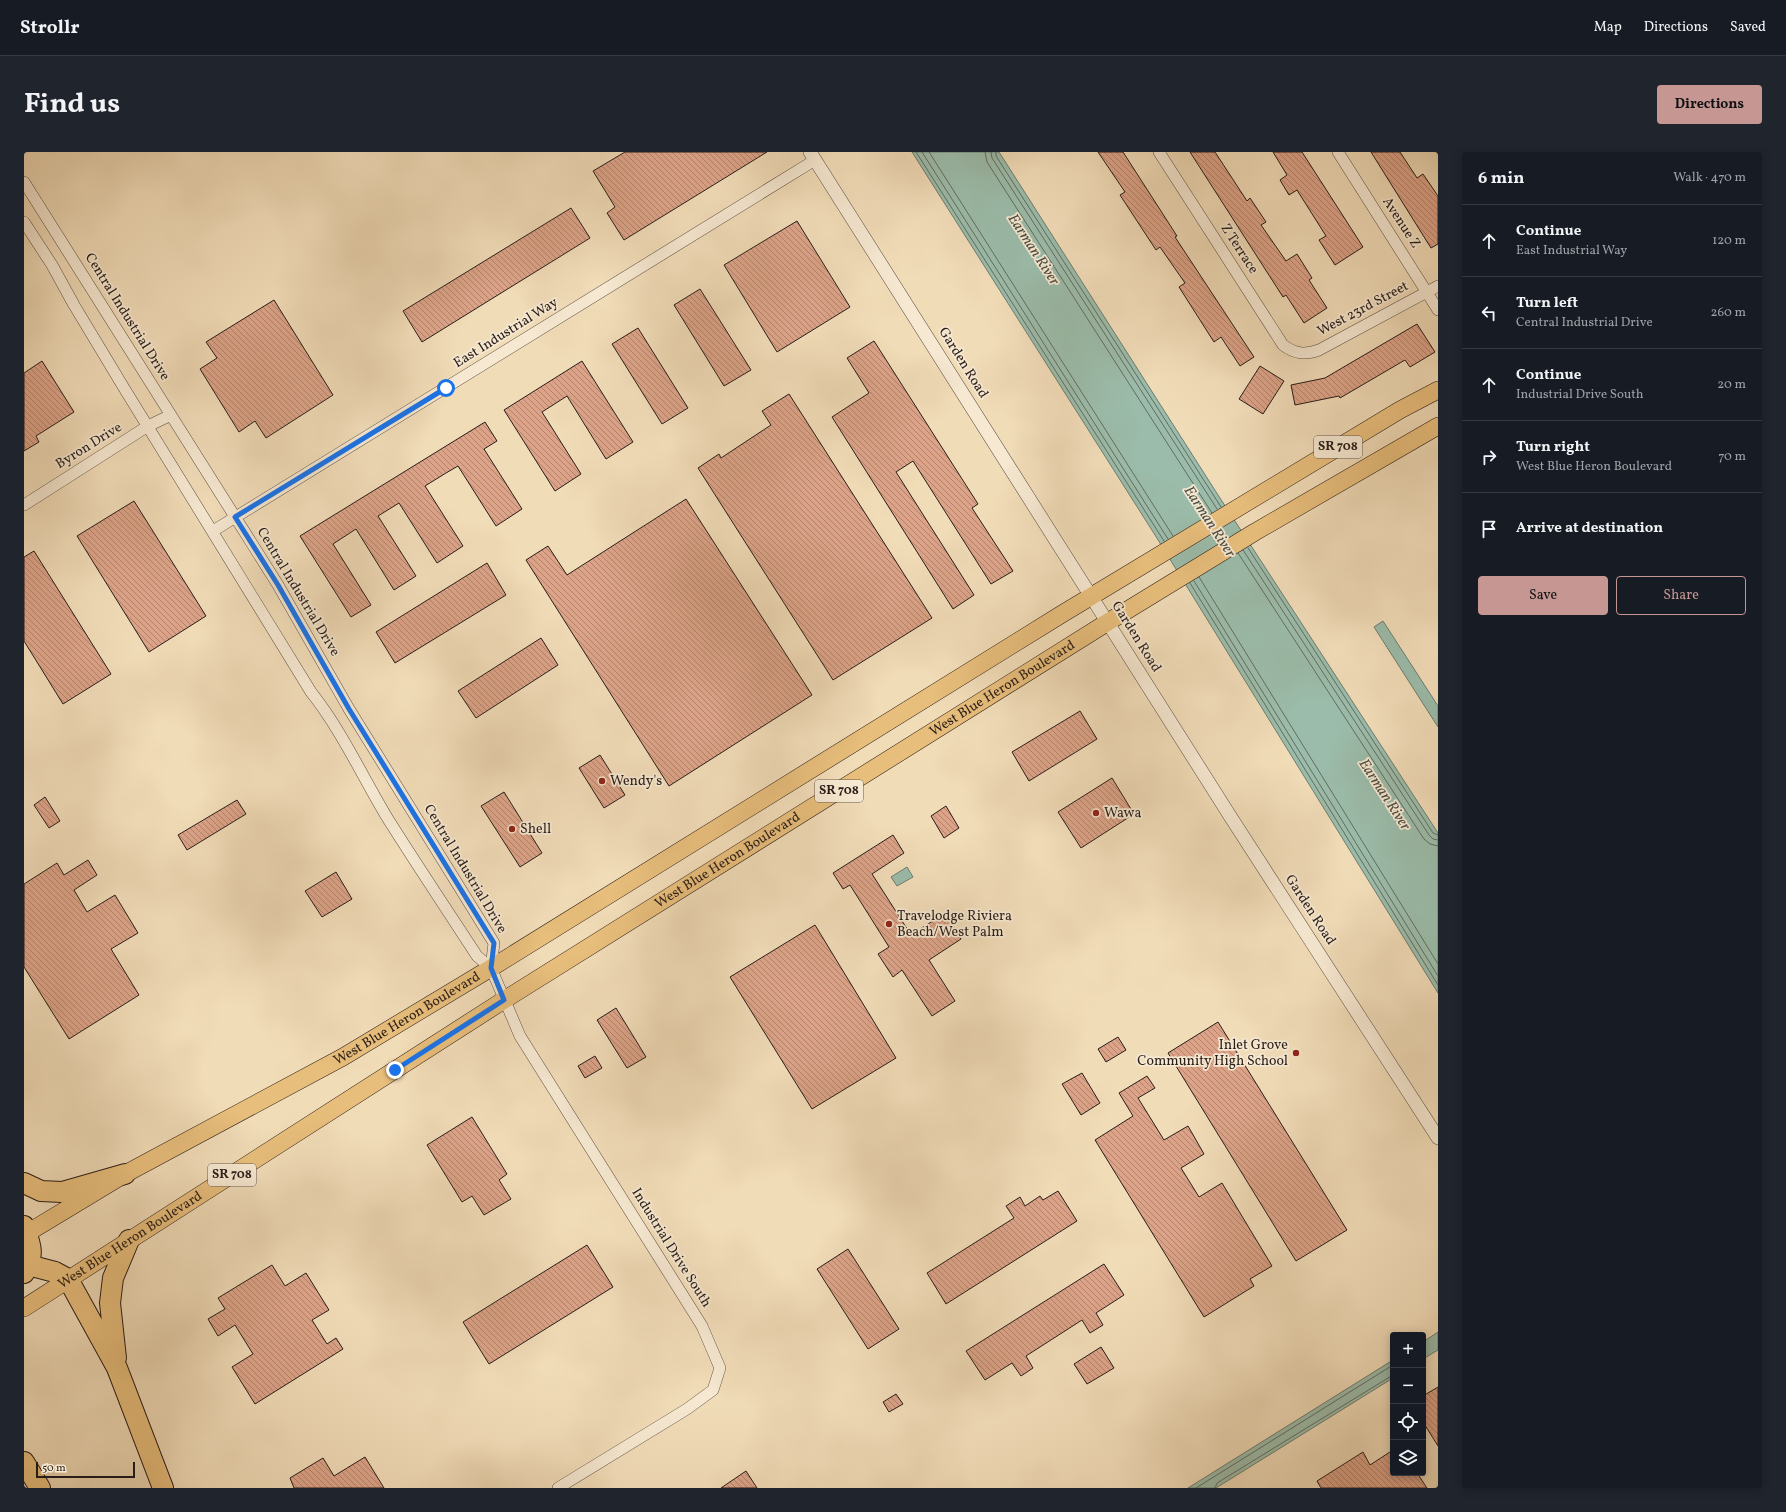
<!DOCTYPE html>
<meta charset="utf-8">
<style>
:root{--surface:#171b24;--page:#20242c;--text:#f1f3f6;--muted:#9ea1a6;--line:#363941;--accent:#c59692}
body{margin:0;font-family:Vollkorn,serif;background:var(--page);color:var(--text)}
.controls{position:absolute;right:12px;bottom:12px;display:grid;overflow:hidden;border-radius:4px;box-shadow:0 2px 10px #0003}
.controls button{width:36px;height:36px;display:grid;place-items:center;padding:0;border:0;border-bottom:1px solid var(--line);background:var(--surface);color:var(--text);font:20px sans-serif}
.scale{position:absolute;left:12px;bottom:10px;width:99px;box-sizing:border-box;padding-left:4px;border:2px solid #291d18;border-top:0;font-size:11px;line-height:14px;white-space:nowrap;color:#291d18;-webkit-text-stroke:3px #f6e8d1;paint-order:stroke}
.stop{position:absolute;width:12px;height:12px;margin:-9px;border:3px solid #1a73e8;border-radius:50%;background:#fff}
.stop.end{background:#1a73e8;border-color:#fff;box-shadow:0 1px 4px #0008}
.list{margin:0;padding:0;list-style:none}
h2{display:flex;justify-content:space-between;align-items:center;height:52px;margin:0;padding:0 16px;font-size:17px}
h2 small{font-size:13px;font-weight:400;color:var(--muted)}
.list li{display:grid;grid-template-columns:26px 1fr auto;gap:12px;align-items:center;box-sizing:border-box;height:72px;padding:0 16px;border-top:1px solid var(--line)}
.list b{display:block;font-size:15px;white-space:nowrap}
.list p{margin:0;font-size:13px;white-space:nowrap;color:var(--muted)}
.list em{font-size:13px;font-style:normal;color:var(--muted)}
.actions{display:flex;gap:8px;padding:12px 16px}
.actions a{flex:1;padding:9px 0;border:1px solid var(--accent);border-radius:4px;text-align:center;font-size:14px;color:var(--accent)}
.actions .main{background:var(--accent);color:#111}
.icon{flex:none;width:22px;height:22px;fill:none;stroke:currentColor;stroke-width:2;stroke-linecap:round;stroke-linejoin:round}
.map{position:relative;flex:none;width:1414px;height:1336px;overflow:hidden;border-radius:4px}
header{display:flex;align-items:center;gap:24px;box-sizing:border-box;height:56px;padding:0 20px;background:var(--surface);border-bottom:1px solid var(--line)}
header strong{font-size:19px}
nav{display:flex;gap:22px;margin-inline-start:auto;font-size:14px}
.intro{display:flex;align-items:center;justify-content:space-between;box-sizing:border-box;height:96px;padding:0 24px}
h1{margin:0;font-size:28px}
.button{padding:10px 18px;border-radius:4px;background:var(--accent);color:#111;font-size:14px;font-weight:700}
main{display:flex;gap:24px;padding:0 24px}
aside{flex:1;background:var(--surface);border-radius:4px;box-shadow:0 2px 10px #0003}
.map>svg:first-child{display:block}
.water{fill:#9bbcaa;stroke:#6d7c70}
.lines{fill:none;stroke-linecap:round;stroke-linejoin:round}
.shore{stroke:#626c61;stroke-width:1}
.building{fill:url(#building-back-hatch);stroke:#291d18}
.minor-casing{stroke:#5b4d40;stroke-width:12}
.tertiary-casing{stroke:#5b4d40;stroke-width:14}
.primary-casing{stroke:#291d18;stroke-width:18}
.motorway-casing{stroke:#291d18;stroke-width:22}
.minor{stroke:#f6e8d1;stroke-width:11}
.tertiary{stroke:#f6e8d1;stroke-width:13}
.primary{stroke:#e8be7c;stroke-width:17}
.motorway{stroke:#e8be7c;stroke-width:20}
.route{stroke:#1a73e8;stroke-width:5}
.poi-dot{fill:#8f2418;stroke:#f6e8d1;stroke-width:1.5}
.labels{text-anchor:middle;dominant-baseline:central;stroke-width:3.5;stroke-linejoin:round;paint-order:stroke}
.shield{fill:#f6e8d1;stroke:#665a50;stroke-width:1}
.shield-label{font-size:13px;font-weight:bold;fill:#291d18}
.street-label{font-size:14px;fill:#291d18;stroke:#f6e8d1}
.poi-label{font-size:14px;fill:#291d18;stroke:#f6e8d1;text-anchor:start}
.water-label{font-size:15px;font-style:italic;fill:#4b4d44;stroke:#f6e8d1}
</style>
<header>
<strong>Strollr</strong>
<nav><a>Map</a><a>Directions</a><a>Saved</a></nav>
</header>
<div class="intro"><h1>Find us</h1><a class="button">Directions</a></div>
<main>
<div class="map">
<svg width="1414" height="1336" viewBox="0 0 1414 1336">
<defs>
<pattern id="building-back-hatch" width="6" height="6" patternUnits="userSpaceOnUse"><rect width="6" height="6" fill="#dca388"/><path d="M-1 5l2 2M0 0l6 6M5-1l2 2" fill="none" stroke="#b2846e"/></pattern>
</defs>
<rect width="100%" height="100%" fill="#f1dcb8"/>
<filter id="stains"><feTurbulence type="fractalNoise" baseFrequency=".005" numOctaves="4"/><feColorMatrix values="0 0 0 0 .2 0 0 0 0 .09 0 0 0 0 .02 0 0 0 .5 -.17"/></filter>
<radialGradient id="worn" r=".72"><stop offset=".6" stop-color="#630" stop-opacity="0"/><stop offset="1" stop-color="#630" stop-opacity=".3"/></radialGradient>
<!-- water -->
<path class="water" d="M888,0H975L1194,343L1414,681V841L1131,383Z
M1359,469L1414,554V575L1350,475Z
M883,715L889,725L873,734L867,725Z
M1414,1180V1198L1399,1207V1190Z
M1369,1208V1226L1192,1336H1164Z"/>
<g class="lines">
<!-- shore -->
<path class="shore" d="M892,0L1140,389
M898,0L1144,387
M905,0L1149,384
M961,0L963,10L1188,361
M967,0L968,6L1193,357
M972,0V4L1197,355
M1224,396L1409,681L1414,683
M1219,398L1405,683L1409,687L1414,688
M1214,401L1400,687L1406,692L1414,694
M1175,425L1414,812
M1170,429L1414,824
M1166,431L1414,833
M1172,1336L1369,1213
M1191,1336L1193,1331L1369,1223"/>
</g>
<!-- building -->
<path class="building" d="M601,0H743L600,88L583,61L591,55L569,19Z
M1074,0H1099L1153,84L1151,85L1230,205L1216,214L1197,185L1190,190L1155,135L1161,131L1136,95L1132,98L1096,43L1101,40Z
M1166,0H1191L1223,49L1226,46L1242,70L1237,73L1262,109L1273,102L1288,126L1285,128L1303,156L1280,171L1262,143L1259,145Z
M1249,0H1278L1339,95L1311,113L1295,88L1302,84L1273,38L1265,43L1256,28L1263,23Z
M1347,0H1376L1393,26L1399,22L1414,44V92L1407,96Z
M547,56L566,86L398,190L379,159Z
M773,69L826,155L753,200L700,113Z
M676,137L727,218L700,234L650,153Z
M250,148L309,243L242,286L231,269L215,280L176,217L193,206L182,190Z
M1393,172L1411,200L1386,215L1381,208L1316,246L1315,244L1271,253L1267,233L1301,226Z
M614,176L664,256L638,272L588,192Z
M850,189L954,352L948,356L989,419L967,432L889,309L872,320L950,443L929,457L808,265L845,241L823,206Z
M18,209L50,260L12,284L15,290L0,299V221Z
M558,209L609,290L582,307L543,244L518,260L557,322L531,339L480,258Z
M1236,214L1260,229L1239,262L1215,247Z
M765,242L908,466L809,528L674,316L695,302L697,306L747,273L738,259Z
M461,270L473,289L460,297L498,357L472,374L434,314L422,321L401,334L439,394L413,411L375,351L354,364L392,424L370,438L332,377L309,392L347,453L327,465L276,384Z
M662,347L788,543L645,634L502,408L524,394L543,423Z
M110,349L182,464L125,500L53,384Z
M10,399L87,522L39,552L0,489V405Z
M463,411L482,443L371,511L352,480Z
M517,486L534,513L452,566L434,539Z
M1056,559L1073,587L1005,629L988,600Z
M576,603L601,643L580,656L555,616Z
M1088,626L1110,662L1057,696L1034,660Z
M480,640L518,701L496,715L457,654Z
M21,645L36,669L25,676L10,653Z
M213,648L222,662L163,698L154,683Z
M922,654L935,676L920,686L907,664Z
M869,683L880,701L848,722L887,783L921,761L937,787L905,808L931,849L908,864L878,818L869,825L854,802L865,795L826,733L819,737L809,721Z
M64,708L73,723L50,738L63,760L91,743L114,781L87,797L115,843L45,887L0,815V732L33,711L40,723Z
M312,720L328,747L298,765L281,739Z
M791,773L872,906L788,957L706,825Z
M592,856L622,905L603,916L573,868Z
M1194,870L1323,1078L1272,1109L1144,901Z
M1094,885L1102,898L1082,910L1074,897Z
M571,904L578,916L561,926L554,914Z
M1058,921L1076,951L1057,963L1038,932Z
M1123,924L1131,936L1114,946L1140,988L1164,974L1180,1002L1157,1016L1175,1045L1198,1031L1248,1114L1226,1127L1230,1134L1180,1165L1071,988L1109,964L1095,941Z
M448,965L483,1022L475,1028L487,1047L460,1063L448,1044L438,1050L403,993Z
M1034,1039L1053,1069L922,1152L903,1121L990,1066L982,1054L996,1045L1001,1054L1016,1044L1019,1048Z
M563,1093L589,1135L465,1212L439,1170Z
M824,1097L875,1177L844,1197L793,1117Z
M1080,1112L1100,1143L1072,1161L1079,1173L1066,1181L1058,1168L1002,1204L1009,1216L997,1224L988,1211L961,1228L942,1199Z
M248,1113L261,1134L282,1121L305,1158L288,1168L303,1192L312,1186L319,1197L231,1252L208,1215L229,1202L211,1173L194,1184L184,1167L201,1157L194,1146Z
M1077,1195L1090,1216L1063,1232L1050,1212Z
M1414,1235V1294L1399,1270V1244Z
M872,1242L879,1252L865,1260L859,1250Z
M1369,1298V1321H1393L1403,1336H1297L1293,1329L1339,1300L1346,1313Z
M341,1305L360,1336H270L266,1326L299,1306L310,1324Z
M722,1319L733,1336H697Z"/>
<g class="lines">
<defs>
<path id="minor" d="M1135,0L1259,193C1271,202 1281,203 1295,198L1414,134
M1314,0L1414,158
M0,30L254,433L325,557L470,791L467,816
M0,70L28,113L50,153L100,236L287,540C318,579 338,624 364,667C393,713 423,758 453,804L467,816L496,884L678,1174L696,1216L689,1238L663,1257L534,1336
M0,353L124,274L147,263
M189,379L791,8"/>
<path id="tertiary" d="M786,0L1206,664L1414,986"/>
<g id="primary">
<path id="s1" d="M0,1083L101,1022L319,905L467,816L1038,462L1376,258L1414,238"/>
<path id="s2" d="M0,1156L480,848L1084,470L1231,380L1414,274"/>
</g>
<path id="motorway" d="M0,1031L17,1039L38,1040L101,1022
M0,1074C7,1093 11,1103 0,1121
M0,1112L31,1120L44,1127L93,1216L139,1336
M92,1206L86,1151L89,1126L105,1088
M0,1310L16,1336"/>
</defs>
<!-- minor casing -->
<use href="#minor" class="minor-casing"/>
<!-- tertiary casing -->
<use href="#tertiary" class="tertiary-casing"/>
<!-- primary casing -->
<use href="#primary" class="primary-casing"/>
<!-- motorway casing -->
<use href="#motorway" class="motorway-casing"/>
<!-- minor -->
<use href="#minor" class="minor"/>
<!-- tertiary -->
<use href="#tertiary" class="tertiary"/>
<!-- primary -->
<use href="#primary" class="primary"/>
<!-- motorway -->
<use href="#motorway" class="motorway"/>
</g>
<g class="lines">
<!-- route -->
<path class="route" d="M371,918L480,848L467,816L470,791L325,557L254,433L211,365L422,236"/>
</g>
<!-- markers -->
<g class="poi-dot">
<circle cx="578" cy="629" r="4"/>
<circle cx="1072" cy="661" r="4"/>
<circle cx="488" cy="677" r="4"/>
<circle cx="865" cy="772" r="4"/>
<circle cx="1272" cy="901" r="4"/>
</g>
<g class="labels">
<!-- shield labels -->
<g class="shield">
<rect x="1290" y="284" width="48" height="22" rx="3"/>
<rect x="791" y="628" width="48" height="22" rx="3"/>
<rect x="184" y="1012" width="48" height="22" rx="3"/>
</g>
<g class="shield-label">
<text x="1314" y="295">SR 708</text>
<text x="815" y="639">SR 708</text>
<text x="208" y="1023">SR 708</text>
</g>
<!-- street labels -->
<g class="street-label">
<text transform="translate(1377 71) rotate(57)">Avenue Z</text>
<text transform="translate(1215 97) rotate(57)">Z Terrace</text>
<text transform="translate(1339 157) rotate(-28)">West 23rd Street</text>
<text transform="translate(103 165) rotate(58)">Central Industrial Drive</text>
<text transform="translate(482 181) rotate(-32)">East Industrial Way</text>
<text transform="translate(939 211) rotate(58)">Garden Road</text>
<text transform="translate(65 294) rotate(-32)">Byron Drive</text>
<text transform="translate(274 440) rotate(59)">Central Industrial Drive</text>
<text transform="translate(1112 485) rotate(58)">Garden Road</text>
<text stroke="none"><textPath href="#s2" startOffset="1158">West Blue Heron Boulevard</textPath></text>
<text stroke="none"><textPath href="#s2" startOffset="834">West Blue Heron Boulevard</textPath></text>
<text transform="translate(441 717) rotate(59)">Central Industrial Drive</text>
<text transform="translate(1286 758) rotate(57)">Garden Road</text>
<text stroke="none"><textPath href="#s1" startOffset="440">West Blue Heron Boulevard</textPath></text>
<text stroke="none"><textPath href="#s2" startOffset="126">West Blue Heron Boulevard</textPath></text>
<text transform="translate(647 1096) rotate(58)">Industrial Drive South</text>
</g>
<!-- poi labels -->
<g class="poi-label">
<text x="586" y="629">Wendy's</text>
<text x="1080" y="661">Wawa</text>
<text x="496" y="677">Shell</text>
<text x="873" y="764">Travelodge Riviera<tspan x="873" dy="16">Beach/West Palm</tspan></text>
<text x="1264" y="893" text-anchor="end">Inlet Grove<tspan x="1264" dy="16">Community High School</tspan></text>
</g>
<!-- water labels -->
<g class="water-label">
<text transform="translate(1009 98) rotate(57)">Earman River</text>
<text transform="translate(1185 370) rotate(57)">Earman River</text>
<text transform="translate(1360 643) rotate(57)">Earman River</text>
</g>
</g>
<rect width="100%" height="100%" filter="url(#stains)"/>
<rect width="100%" height="100%" fill="url(#worn)"/>
</svg>
<div class="controls">
<button>+</button>
<button>−</button>
<button><svg class="icon" aria-label="locate" viewBox="0 0 24 24"><circle cx="12" cy="12" r="6"/><path d="M12 2v4M12 18v4M2 12h4M18 12h4"/></svg></button>
<button><svg class="icon" aria-label="layers" viewBox="0 0 24 24"><path d="M12 4l9 5-9 5-9-5zM3 14l9 5 9-5"/></svg></button>
</div>
<div class="scale">50 m</div>
<div class="stop" style="left:422px;top:236px"></div>
<div class="stop end" style="left:371px;top:918px"></div>
</div>
<aside>
<h2>6 min<small>Walk · 470 m</small></h2>
<ul class="list">
<li><svg class="icon" aria-label="ahead" viewBox="0 0 24 24"><path d="M12 20V5M6 11l6-6 6 6"/></svg><div><b>Continue</b><p>East Industrial Way</p></div><em>120 m</em></li>
<li><svg class="icon" aria-label="left" viewBox="0 0 24 24"><path d="M17 20v-9H6M10 6l-5 5 5 5"/></svg><div><b>Turn left</b><p>Central Industrial Drive</p></div><em>260 m</em></li>
<li><svg class="icon" aria-label="ahead" viewBox="0 0 24 24"><path d="M12 20V5M6 11l6-6 6 6"/></svg><div><b>Continue</b><p>Industrial Drive South</p></div><em>20 m</em></li>
<li><svg class="icon" aria-label="right" viewBox="0 0 24 24"><path d="M7 20v-9h11M14 6l5 5-5 5"/></svg><div><b>Turn right</b><p>West Blue Heron Boulevard</p></div><em>70 m</em></li>
<li><svg class="icon" aria-label="arrive" viewBox="0 0 24 24"><path d="M6 21V4h12l-3 4 3 4H6"/></svg><div><b>Arrive at destination</b></div></li>
</ul>
<div class="actions"><a class="main">Save</a><a>Share</a></div>
</aside>
</main>
